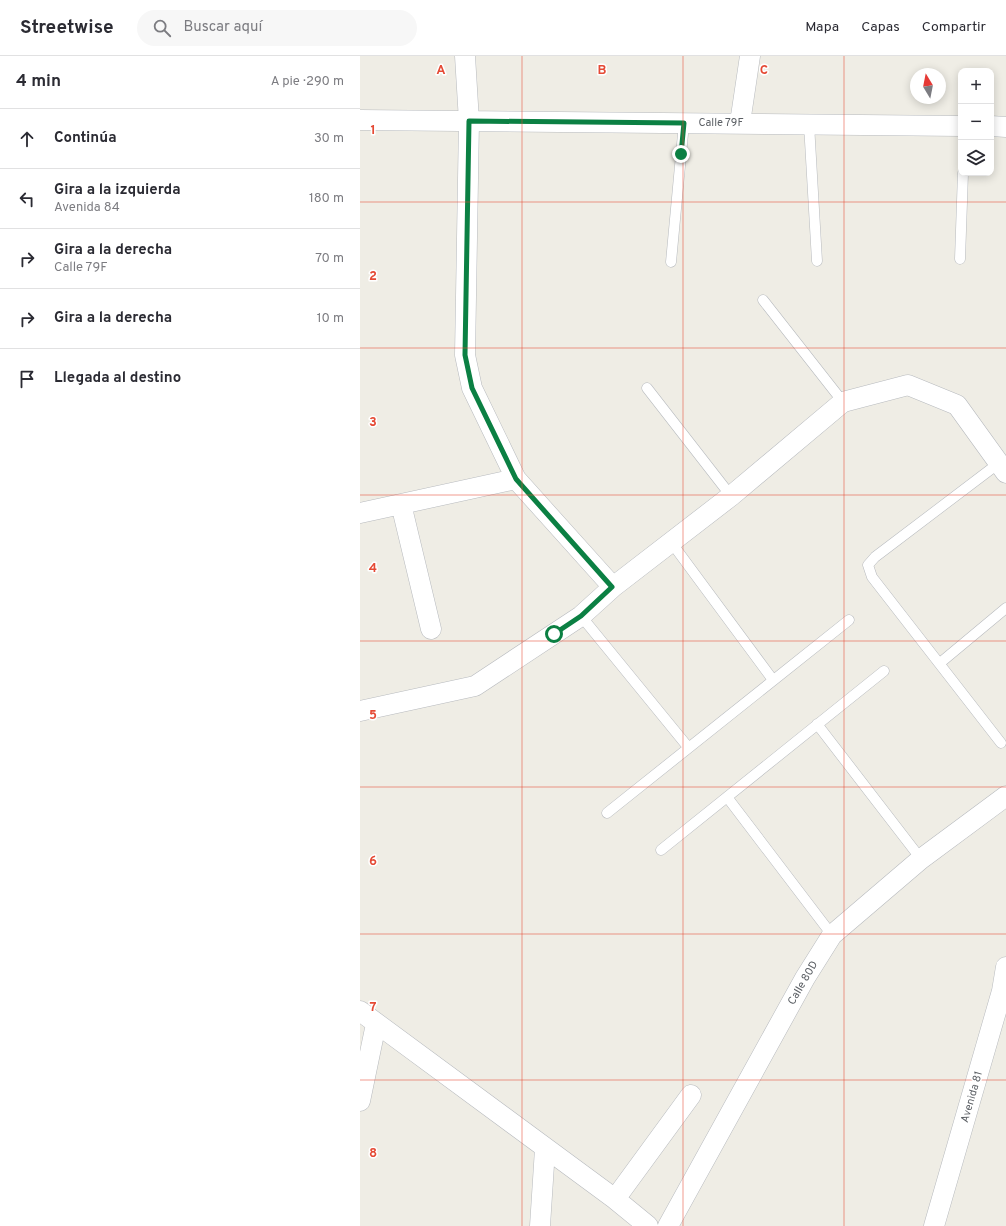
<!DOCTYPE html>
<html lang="es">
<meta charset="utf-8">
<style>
:root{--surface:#fff;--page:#f7f7f7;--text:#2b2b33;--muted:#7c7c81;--line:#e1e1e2}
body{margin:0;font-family:Overpass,sans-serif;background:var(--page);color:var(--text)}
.controls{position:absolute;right:12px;top:12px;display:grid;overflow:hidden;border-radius:8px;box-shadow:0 2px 10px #0003}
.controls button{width:36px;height:36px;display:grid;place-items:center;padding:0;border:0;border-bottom:1px solid var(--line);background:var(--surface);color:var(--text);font:20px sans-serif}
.compass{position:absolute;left:550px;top:12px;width:36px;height:36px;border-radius:50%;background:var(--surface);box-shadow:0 2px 10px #0003;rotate:350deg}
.stop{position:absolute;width:12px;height:12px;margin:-9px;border:3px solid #0b8043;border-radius:50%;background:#fff}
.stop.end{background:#0b8043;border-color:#fff;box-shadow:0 1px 4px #0008}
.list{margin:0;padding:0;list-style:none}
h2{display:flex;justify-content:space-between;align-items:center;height:52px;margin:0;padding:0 16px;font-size:17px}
h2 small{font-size:13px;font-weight:400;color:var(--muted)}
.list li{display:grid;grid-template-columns:26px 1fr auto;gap:12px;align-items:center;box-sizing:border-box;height:60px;padding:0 16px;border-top:1px solid var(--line)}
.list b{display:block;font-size:15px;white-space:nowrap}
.list p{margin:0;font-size:13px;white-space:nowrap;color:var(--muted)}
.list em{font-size:13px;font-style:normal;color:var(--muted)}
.icon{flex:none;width:22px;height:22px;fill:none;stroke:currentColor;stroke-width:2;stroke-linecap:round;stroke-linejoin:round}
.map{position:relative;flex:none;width:646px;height:1170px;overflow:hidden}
header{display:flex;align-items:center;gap:24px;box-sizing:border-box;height:56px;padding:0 20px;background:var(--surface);border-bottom:1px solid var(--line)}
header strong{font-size:19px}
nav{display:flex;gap:22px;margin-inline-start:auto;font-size:14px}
.search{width:280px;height:36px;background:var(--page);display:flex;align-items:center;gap:10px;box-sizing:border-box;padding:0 14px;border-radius:22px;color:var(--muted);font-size:15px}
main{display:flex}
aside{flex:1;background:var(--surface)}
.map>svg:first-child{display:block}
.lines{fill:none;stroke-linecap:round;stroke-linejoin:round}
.service-casing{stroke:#b7babe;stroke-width:11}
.minor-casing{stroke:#b7babe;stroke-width:21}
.service{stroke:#fff;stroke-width:10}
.minor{stroke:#fff;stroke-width:20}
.route{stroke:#0b8043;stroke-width:5}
.grid{fill:none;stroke:#e54a35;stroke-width:1;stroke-opacity:0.55}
.labels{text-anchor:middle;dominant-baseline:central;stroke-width:3;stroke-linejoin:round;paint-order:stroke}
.street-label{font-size:11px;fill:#5c6065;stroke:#fff}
.grid-label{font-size:13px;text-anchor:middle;font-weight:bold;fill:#e54a35;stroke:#fff;stroke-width:3;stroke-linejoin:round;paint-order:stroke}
</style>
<header>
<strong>Streetwise</strong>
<div class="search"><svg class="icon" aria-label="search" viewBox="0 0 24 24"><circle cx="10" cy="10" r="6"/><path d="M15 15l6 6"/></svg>Buscar aquí</div>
<nav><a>Mapa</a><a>Capas</a><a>Compartir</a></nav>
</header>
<main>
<aside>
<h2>4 min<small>A pie · 290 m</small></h2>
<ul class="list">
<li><svg class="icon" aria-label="ahead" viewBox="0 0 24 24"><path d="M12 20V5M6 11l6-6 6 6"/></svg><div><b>Continúa</b></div><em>30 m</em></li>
<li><svg class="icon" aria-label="left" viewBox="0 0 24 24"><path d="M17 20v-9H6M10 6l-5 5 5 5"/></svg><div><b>Gira a la izquierda</b><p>Avenida 84</p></div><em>180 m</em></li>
<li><svg class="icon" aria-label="right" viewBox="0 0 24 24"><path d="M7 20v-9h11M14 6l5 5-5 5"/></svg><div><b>Gira a la derecha</b><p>Calle 79F</p></div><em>70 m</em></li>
<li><svg class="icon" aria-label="right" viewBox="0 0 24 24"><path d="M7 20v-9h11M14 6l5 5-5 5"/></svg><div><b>Gira a la derecha</b></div><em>10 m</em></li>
<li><svg class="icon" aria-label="arrive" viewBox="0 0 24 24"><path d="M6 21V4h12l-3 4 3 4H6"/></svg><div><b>Llegada al destino</b></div></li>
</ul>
</aside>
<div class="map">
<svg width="646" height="1170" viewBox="0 0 646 1170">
<rect width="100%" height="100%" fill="#efede5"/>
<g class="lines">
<defs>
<path id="service" d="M449,68L457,205
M600,203L603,117
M311,206L324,67
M403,244L483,346
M287,332L371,440
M639,407L515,501L508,509L512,521L641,687
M311,486L413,624
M221,560L328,691
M580,607L646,552
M457,668L561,803
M367,741L472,879
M247,757L489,564
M301,794L524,615"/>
<path id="minor" d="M105,0L109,65L105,299L112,332L156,423L253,531
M0,64L601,70
M380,67L390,0
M631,70L646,71
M41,448L71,573
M0,457L156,423
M0,655L115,630L221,560L253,531L371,440L483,346L548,329L597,349L646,417
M0,955L255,1143L288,1170
M0,1045L16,968
M255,1143L331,1039
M180,1170L185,1093
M308,1170L445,922L472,879L561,803L646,740
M574,1170L642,935L646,911"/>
</defs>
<!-- service casing -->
<use href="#service" class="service-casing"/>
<!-- minor casing -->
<use href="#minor" class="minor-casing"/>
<!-- service -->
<use href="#service" class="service"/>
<!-- minor -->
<use href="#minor" class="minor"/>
</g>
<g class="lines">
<!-- route -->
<path class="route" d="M194,578L221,560L252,531L156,423L112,332L105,299L109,65L324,67L321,98"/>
</g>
<!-- grid -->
<path class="grid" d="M162,0V1170M323,0V1170M484,0V1170M0,146H646M0,292H646M0,439H646M0,585H646M0,731H646M0,878H646M0,1024H646"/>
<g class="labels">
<!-- street labels -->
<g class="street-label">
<text x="361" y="67">Calle 79F</text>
<text transform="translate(443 927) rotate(-60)">Calle 80D</text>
<text transform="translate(612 1041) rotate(-74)">Avenida 81</text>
</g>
</g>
<g class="grid-label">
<text x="81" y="18">A</text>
<text x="242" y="18">B</text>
<text x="404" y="18">C</text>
<text x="13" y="78">1</text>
<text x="13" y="224">2</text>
<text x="13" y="370">3</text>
<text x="13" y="516">4</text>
<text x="13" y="663">5</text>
<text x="13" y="809">6</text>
<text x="13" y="955">7</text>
<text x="13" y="1101">8</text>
</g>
</svg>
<div class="controls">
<button>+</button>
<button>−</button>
<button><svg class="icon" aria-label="layers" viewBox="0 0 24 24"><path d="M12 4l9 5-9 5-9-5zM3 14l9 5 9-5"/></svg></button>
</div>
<svg class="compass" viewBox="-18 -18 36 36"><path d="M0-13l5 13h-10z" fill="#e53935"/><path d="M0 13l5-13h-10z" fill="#7c7c81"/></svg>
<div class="stop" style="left:194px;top:578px"></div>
<div class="stop end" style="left:321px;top:98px"></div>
</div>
</main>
